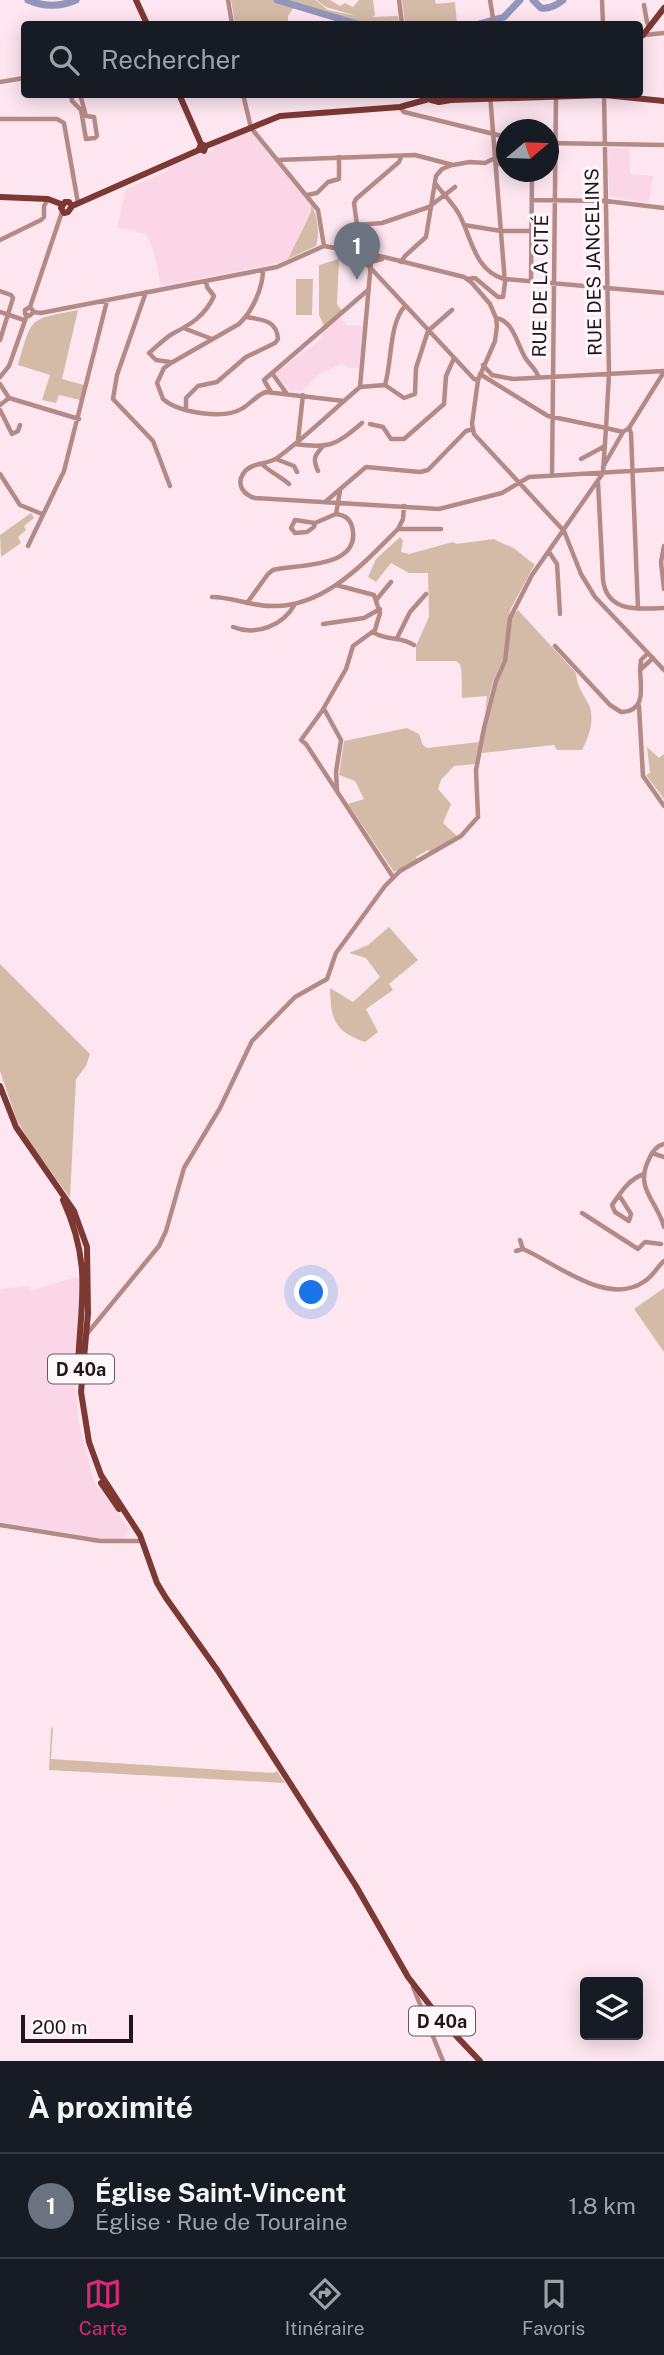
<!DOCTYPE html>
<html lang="fr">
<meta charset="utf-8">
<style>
:root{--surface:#171b24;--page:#242831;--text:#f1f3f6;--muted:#9ea1a6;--line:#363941;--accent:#db2777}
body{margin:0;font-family:"Public Sans",sans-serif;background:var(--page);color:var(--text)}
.controls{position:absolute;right:21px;bottom:21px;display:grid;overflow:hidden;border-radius:7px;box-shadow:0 4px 18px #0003}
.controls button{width:63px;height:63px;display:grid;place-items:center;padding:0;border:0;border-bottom:2px solid var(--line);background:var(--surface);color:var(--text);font:35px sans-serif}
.compass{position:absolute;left:496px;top:119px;width:63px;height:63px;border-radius:50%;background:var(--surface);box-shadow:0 4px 18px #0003;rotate:71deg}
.scale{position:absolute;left:21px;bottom:18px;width:112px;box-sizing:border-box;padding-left:7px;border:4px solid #20161a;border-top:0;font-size:19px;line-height:24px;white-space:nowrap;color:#20161a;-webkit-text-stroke:5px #fff8fb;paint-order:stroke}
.you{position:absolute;left:312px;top:1293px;width:24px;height:24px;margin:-18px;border:5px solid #fff;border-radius:50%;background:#1a73e8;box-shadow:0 0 0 10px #1a73e833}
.badge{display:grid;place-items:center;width:46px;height:46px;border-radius:50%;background:var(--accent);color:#fff;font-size:23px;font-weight:700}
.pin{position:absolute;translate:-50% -58px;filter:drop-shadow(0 2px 4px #0008)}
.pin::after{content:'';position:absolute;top:37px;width:24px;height:21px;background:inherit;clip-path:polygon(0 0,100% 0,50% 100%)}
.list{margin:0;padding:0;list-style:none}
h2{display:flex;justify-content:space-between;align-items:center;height:91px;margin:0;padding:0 28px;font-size:30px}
h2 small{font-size:23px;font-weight:400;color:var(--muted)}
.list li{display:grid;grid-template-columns:46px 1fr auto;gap:21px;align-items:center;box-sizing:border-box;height:105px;padding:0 28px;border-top:2px solid var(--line)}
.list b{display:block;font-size:26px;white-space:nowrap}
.list p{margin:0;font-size:23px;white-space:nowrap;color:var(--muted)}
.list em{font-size:23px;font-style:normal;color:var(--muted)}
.icon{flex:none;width:38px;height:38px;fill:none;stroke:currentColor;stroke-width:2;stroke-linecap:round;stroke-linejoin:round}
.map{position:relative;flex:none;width:664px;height:2061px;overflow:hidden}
.search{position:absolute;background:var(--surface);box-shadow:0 4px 18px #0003;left:21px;right:21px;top:21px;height:77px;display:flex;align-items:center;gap:18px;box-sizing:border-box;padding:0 24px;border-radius:7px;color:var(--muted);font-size:26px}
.sheet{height:196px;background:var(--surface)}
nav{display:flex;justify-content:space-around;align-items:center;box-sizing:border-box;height:98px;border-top:2px solid var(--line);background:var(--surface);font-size:19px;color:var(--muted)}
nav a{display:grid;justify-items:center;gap:4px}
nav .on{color:var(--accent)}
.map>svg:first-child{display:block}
.built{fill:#fbd6e6}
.green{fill:#d3bba8}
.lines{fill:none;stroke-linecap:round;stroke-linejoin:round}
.river{stroke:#9296ba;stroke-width:7}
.minor{stroke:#b48a86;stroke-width:4.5}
.major{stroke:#7c3833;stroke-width:6}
.labels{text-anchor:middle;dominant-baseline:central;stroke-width:6;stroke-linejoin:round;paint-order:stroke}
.shield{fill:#fff8fb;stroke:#635a5e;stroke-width:2}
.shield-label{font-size:18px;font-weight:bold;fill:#20161a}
.street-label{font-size:19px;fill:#20161a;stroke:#fff8fb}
</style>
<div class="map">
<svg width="664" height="2061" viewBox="0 0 664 2061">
<rect width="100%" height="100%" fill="#fde6f0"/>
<!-- built -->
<path class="built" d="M246,132L252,134L310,204L311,212L288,259L279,263L161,286L153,249L146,234L117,227L126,189L168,171L169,166L213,150L214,146Z
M608,148H630V174L653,176L649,203L609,196Z
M340,317L347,325L363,326L359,368H349L342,363L318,375L302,391H290L275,373L323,338L320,333Z
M76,1277L80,1280L76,1387L78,1419L94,1482L130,1529L122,1540H101L0,1522V1289L29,1286L30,1291Z"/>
<!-- green -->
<path class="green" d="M231,0H315L328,10L357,16L326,7L316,0H330L340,6L345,3L353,7L359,0H373L375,15L372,17L398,16L399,24H350L294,7L288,16V24H235Z
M402,0H435L436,4L455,2L457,24H405Z
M311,205C318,215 320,235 316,246L288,259L311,212Z
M339,259L337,304L342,311L324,326L319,315V265Z
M296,279H313L312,315H296Z
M78,310L62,379L84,385L80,400L59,395L56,403L42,400L50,375L18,365C33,316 27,320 78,310Z
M31,513L34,518L24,526L26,530L18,537L21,543L1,557L0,535Z
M400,537L403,541L401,552L409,554L453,542L456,544L494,539C500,543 511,546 515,549C522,554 527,560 535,564L510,610L503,660L493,681L485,714L487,696L462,698C461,686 463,674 460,664L456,661H416V646L429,617L428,573H409L391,563L376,582L368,577L376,559Z
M518,610L576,673C577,687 583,693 589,705C595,719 589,737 582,750H557L554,745L482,753L484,728L496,686L506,662L511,617Z
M407,728L419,734L423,745L427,748L479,742L475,764L454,766L441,780L438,789L451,804L443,823L457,836L430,853L428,850L416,857L417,859L394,872L348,804L364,799L355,781L339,775L344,741Z
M647,747L659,758L664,754V799L646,775L650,773Z
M389,927L418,960L389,984L393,990L366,1009L378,1032L365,1042C334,1031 331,1020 330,988L353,1002L380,977L366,958L349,953L368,945Z
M0,964L90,1054L86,1066L76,1079L70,1198L29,1142L16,1118L0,1071Z
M664,1288V1352L634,1309Z
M53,1727L51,1759L273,1773L277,1771L285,1783L49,1770L51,1729Z"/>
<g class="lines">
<!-- river -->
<path class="river" d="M28,0C44,7 60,7 76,0
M277,0L357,24
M533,0L541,8C550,9 557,5 563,0
M479,24L504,17L520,0"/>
<!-- minor -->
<path class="minor" d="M228,0L232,24
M399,0L402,24
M490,0L494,24
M602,0L603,24
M644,5L647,22L650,27
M644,35L664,33
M0,82L24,78
M71,94L72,101L81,110L86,139L95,138L97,136L94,117L86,116L80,94
M243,94L251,128L318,210L324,246
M400,107L404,112L506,137
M0,119H57L64,123L78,203
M548,143L664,145
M401,157L399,162L356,199L354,203L357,225L382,223L429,207L455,187
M277,160L415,155L453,165L470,162L485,163L495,158
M496,165L506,160
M435,183C442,193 453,203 459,214C472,238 474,270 504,279L664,293
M307,195L317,193L328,182L339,179V157
M532,200L606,201L664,208
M464,225L501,231H532
M0,240L41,220L44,217V206L48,199
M353,253L367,263L382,259
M365,262L474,379L478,380
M401,262L405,256L426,237L436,176L442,169L452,165
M263,270C263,288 252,312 239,324L171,363L164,368L157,383L163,399C179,413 225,420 243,408C251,403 257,395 266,392L344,401
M467,279L475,278L498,297H503L505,283L490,94
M531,282L532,172
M0,291L11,295L13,298L0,340
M146,292L117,375L113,399L153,441L170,486
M30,307L34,312L29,316L25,314V310L30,307L62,212
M0,312L24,320
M34,312L41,313L277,267L324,246L384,257L464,277L472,283L490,304L496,318L497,326L495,341L478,380L472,424L474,434L564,531L581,574L595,597L664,670
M496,318C514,321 517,345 526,359C531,366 537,370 539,378
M186,329L212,339
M170,362L156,360L149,353C156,347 164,339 172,334C190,325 205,316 214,296L207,287L206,281
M483,365L492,375L513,379L664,371
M272,373L287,394
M480,374L548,416L606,428L609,374L604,94
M0,377L9,366L27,315
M0,384L9,398L79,419
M385,385C392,362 389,323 405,306
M360,387C333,410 306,437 277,458C267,465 250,462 243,474C236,485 244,495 255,498L439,509L502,493L529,477L664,469
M360,387L385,385L404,398L415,394L416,368L428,331L452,310
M360,387L371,262
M271,392L264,380L368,290
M0,405L9,398
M186,408V398L198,386L217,382L246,357L275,343L278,339C277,320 262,320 247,317
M0,410L12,434L18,431L20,425
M370,424L383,427L391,439H404L444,404L446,376L454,358
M629,428L631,433L638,609
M298,440L303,395
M295,444C330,449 336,445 362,423
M276,459L294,466L297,472
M581,459L605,446
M262,464C271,473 280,476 289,484
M603,467L623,432L629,428L664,372
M318,471C312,458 315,455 324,445
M0,474L20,505L42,514
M552,476L556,95
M598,482L603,580C607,613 639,609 664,608
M325,502L366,467L420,472L428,470L466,431L473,429
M336,514L340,491
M315,523L295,520L291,528L295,533L307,532L314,527L315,523L336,514
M398,529H441
M28,546L64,471L107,301
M664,546L661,562L664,589
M549,552L557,564L560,614
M336,585L374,595L380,613L375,630L353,646L346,669L322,711L301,740L306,744L393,877
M212,597C232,597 251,606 271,606C324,608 364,563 398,529L403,519L404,506
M377,599L391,582
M247,603L268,574L273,570C297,564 363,569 352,526C349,517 343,515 336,514
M323,624L364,618L380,609
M233,627C256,636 283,626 295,604
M373,632C385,641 401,636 414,645
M397,638L410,612L426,594
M555,646L610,705L621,712C646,712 641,688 640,670
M648,653L641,660L640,670L653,658
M639,706L643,776L664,806
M324,709L341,740L336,772L337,790
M664,1144C656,1146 652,1152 649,1159C634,1189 657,1200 664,1227
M652,1153L664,1157
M619,1195L631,1214L629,1221L615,1212L612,1205C621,1192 629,1179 644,1174
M582,1213L638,1249L645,1242L661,1244
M520,1240L523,1249
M516,1251L523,1249C556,1263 608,1308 645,1281C653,1276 657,1267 664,1261
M86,1335L159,1246L166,1231L184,1168L220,1108L252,1041L295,997L327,979L336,953L385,886L400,871L461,836L478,817L476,770L484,728L496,681L505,661L510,618L532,575L603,473L606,428L623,432
M0,1525L100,1541H141
M413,1987L443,2061"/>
<!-- major -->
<path class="major" d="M136,0L147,24
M640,37L643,35L664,8
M179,94L201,144
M431,100L439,102L451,100L604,95L664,101
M206,146L201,144L199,149L204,151L206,146L280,116L400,107L447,94
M0,197L48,199L61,204
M72,206L69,202H65L61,208L64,213L68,212L72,206L199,150
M0,1086L16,1127L74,1211L87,1247L88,1313L81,1392L89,1442L101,1475L140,1535L157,1583L166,1598L218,1671L356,1886L408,1977L442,2021L480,2061
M63,1200C92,1264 81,1299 78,1364
M101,1483L119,1509"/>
</g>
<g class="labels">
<!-- shield labels -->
<g class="shield">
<rect x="48" y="1354.5" width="66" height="29" rx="5"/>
<rect x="409" y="2006.5" width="66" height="29" rx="5"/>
</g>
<g class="shield-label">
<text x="81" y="1369">D 40a</text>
<text x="442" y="2021">D 40a</text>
</g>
<!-- street labels -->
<g class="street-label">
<text transform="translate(593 262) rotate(-91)">RUE DES JANCELINS</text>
<text transform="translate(540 286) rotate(-89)">RUE DE LA CITÉ</text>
</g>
</g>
</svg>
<div class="controls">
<button><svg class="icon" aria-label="layers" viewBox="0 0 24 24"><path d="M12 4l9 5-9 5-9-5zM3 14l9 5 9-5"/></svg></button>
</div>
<svg class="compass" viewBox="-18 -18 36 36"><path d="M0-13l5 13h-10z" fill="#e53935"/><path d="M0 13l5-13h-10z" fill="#9ea1a6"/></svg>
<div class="scale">200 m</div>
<div class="you"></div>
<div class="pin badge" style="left:357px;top:280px;background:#6b7280">1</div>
<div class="search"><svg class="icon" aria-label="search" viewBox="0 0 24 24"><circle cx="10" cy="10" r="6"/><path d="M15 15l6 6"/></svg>Rechercher</div>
</div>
<section class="sheet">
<h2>À proximité<small></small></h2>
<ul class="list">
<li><span class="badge" style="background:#6b7280">1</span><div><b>Église Saint-Vincent</b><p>Église · Rue de Touraine</p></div><em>1.8 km</em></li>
</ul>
</section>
<nav>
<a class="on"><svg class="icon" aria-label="map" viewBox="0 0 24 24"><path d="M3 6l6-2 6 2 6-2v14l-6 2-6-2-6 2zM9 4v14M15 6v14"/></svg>Carte</a>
<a><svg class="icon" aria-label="directions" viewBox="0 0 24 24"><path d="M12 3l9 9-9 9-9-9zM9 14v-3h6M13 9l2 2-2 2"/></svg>Itinéraire</a>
<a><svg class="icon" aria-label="saved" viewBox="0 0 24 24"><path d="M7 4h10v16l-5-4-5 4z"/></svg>Favoris</a>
</nav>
